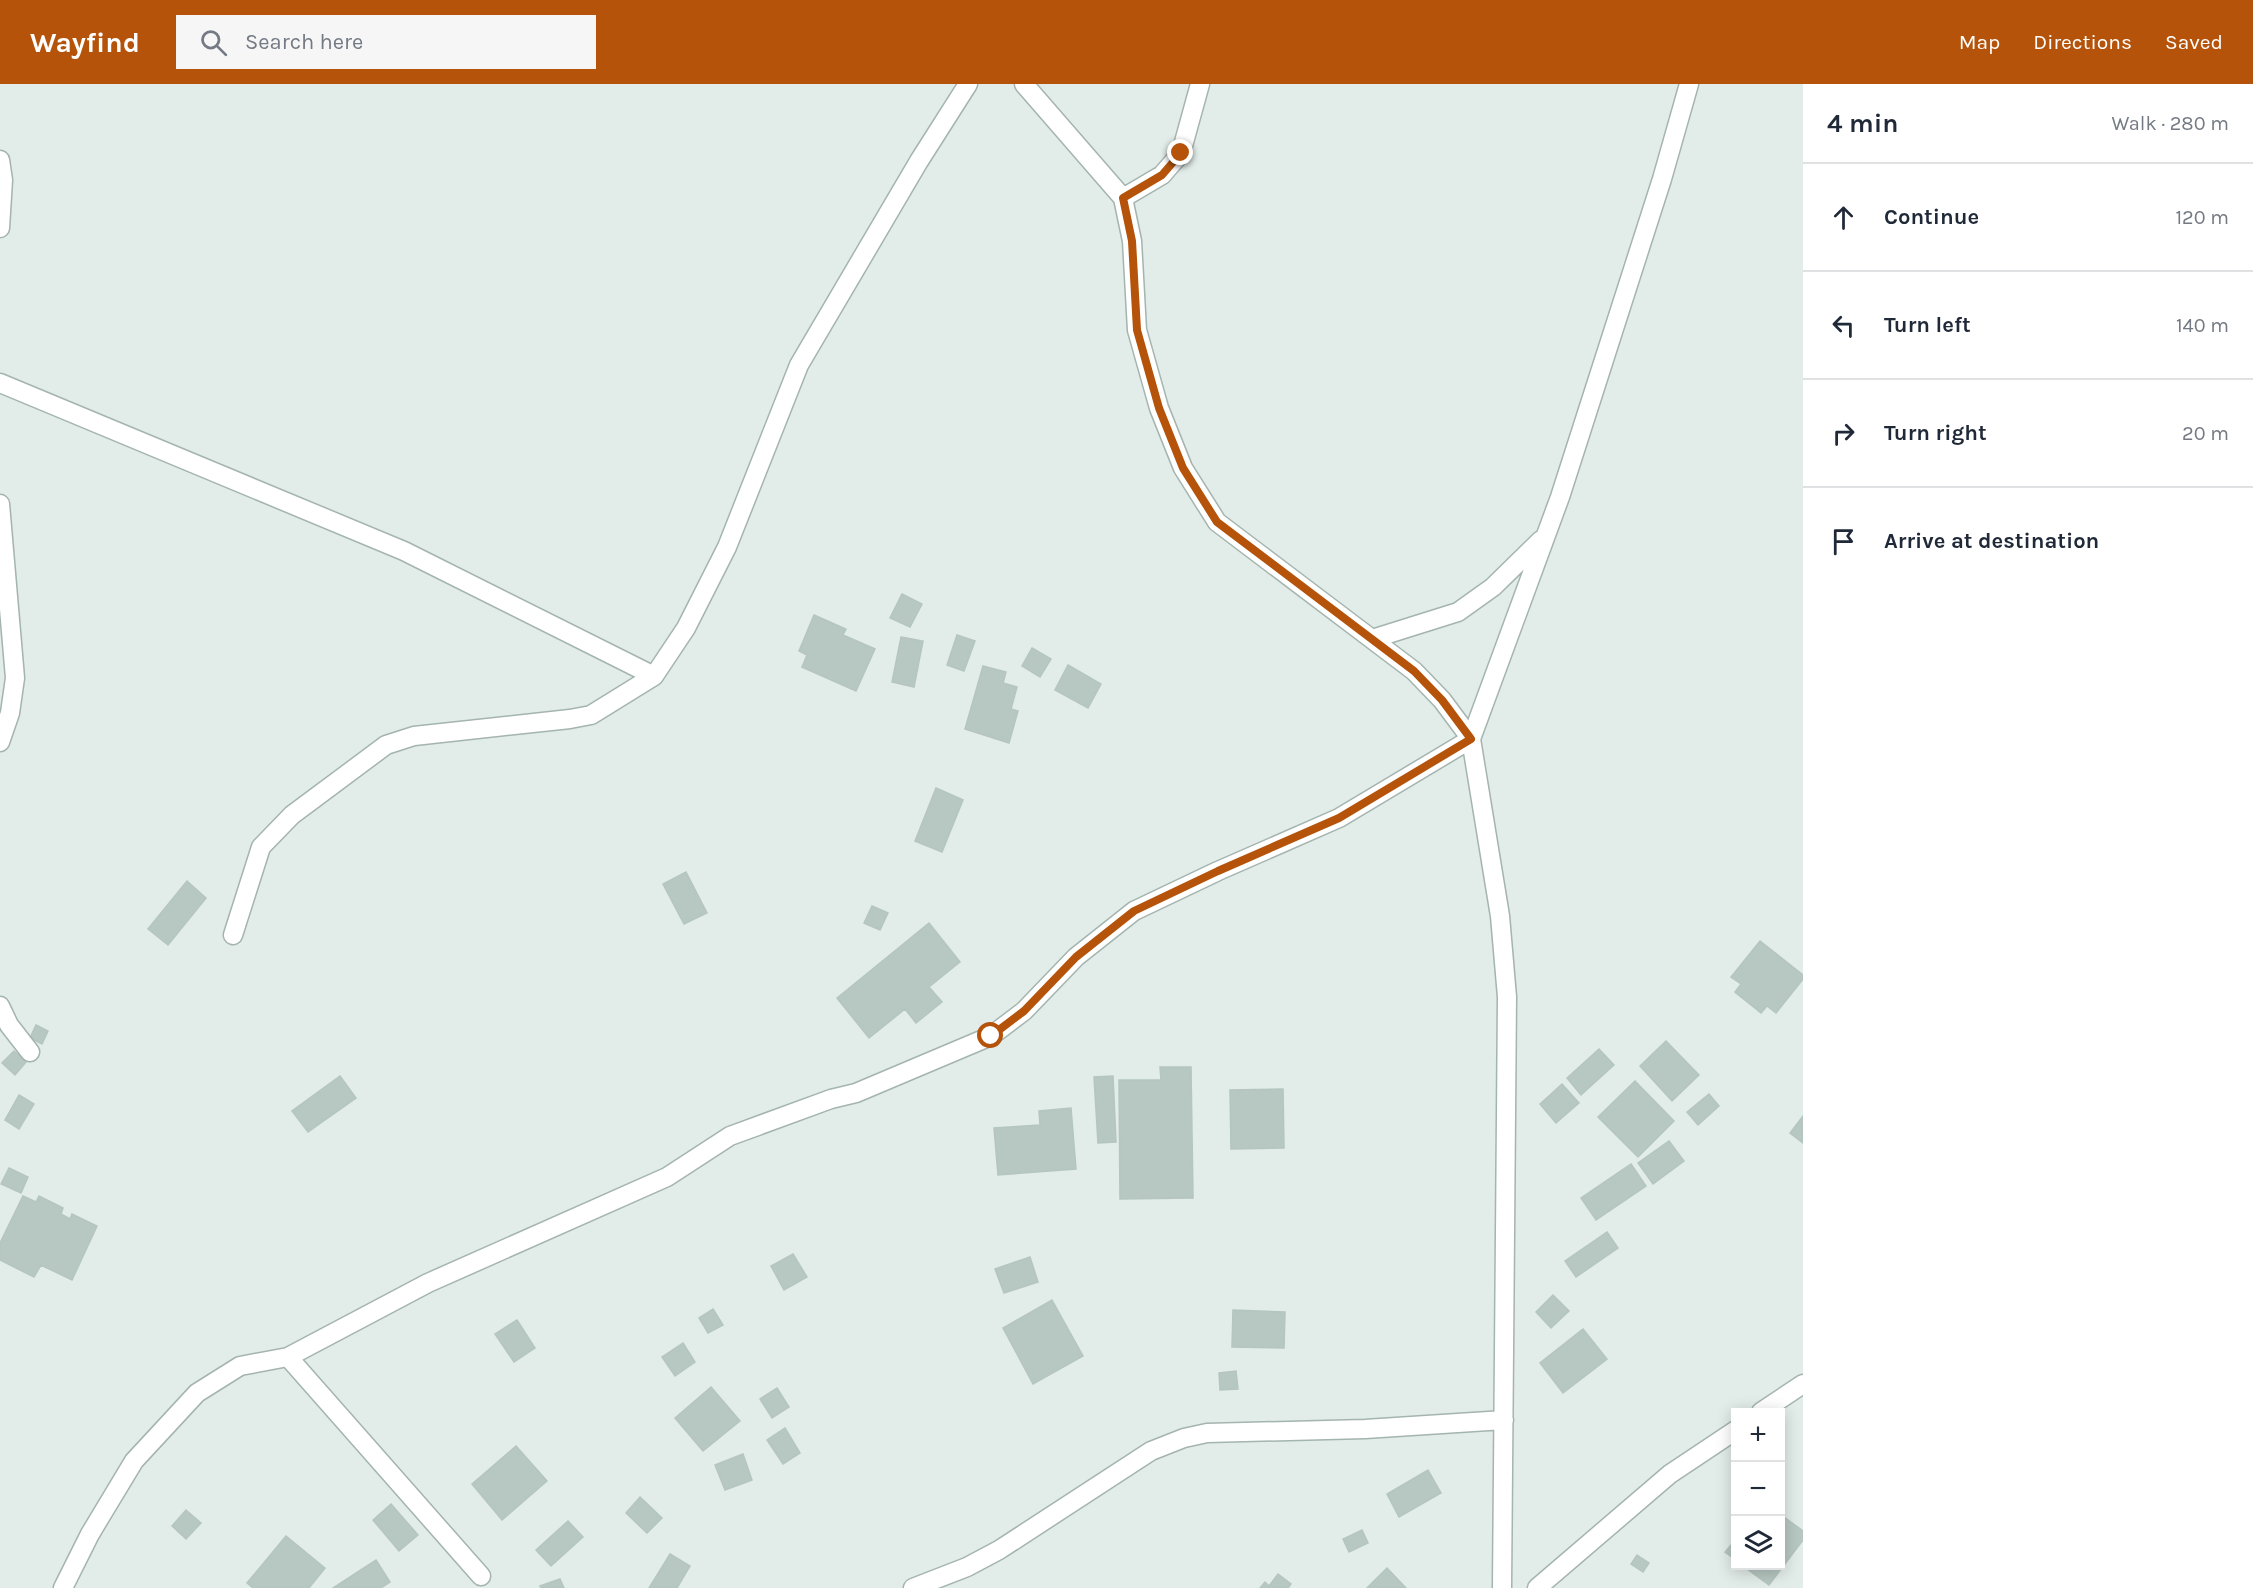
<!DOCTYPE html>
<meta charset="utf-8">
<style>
:root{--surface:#fff;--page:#f6f6f7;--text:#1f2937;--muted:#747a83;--line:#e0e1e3;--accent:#b45309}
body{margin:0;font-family:Karla,sans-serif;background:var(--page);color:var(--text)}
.controls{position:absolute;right:18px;bottom:18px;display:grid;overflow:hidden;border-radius:0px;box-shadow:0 3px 15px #0003}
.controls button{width:54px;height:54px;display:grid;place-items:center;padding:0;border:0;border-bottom:2px solid var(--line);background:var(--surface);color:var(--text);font:30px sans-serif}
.stop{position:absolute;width:18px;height:18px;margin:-14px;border:4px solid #b45309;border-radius:50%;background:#fff}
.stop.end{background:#b45309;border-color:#fff;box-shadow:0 2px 6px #0008}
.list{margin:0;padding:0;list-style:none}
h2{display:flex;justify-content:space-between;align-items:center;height:78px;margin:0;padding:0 24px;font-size:26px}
h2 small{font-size:20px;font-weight:400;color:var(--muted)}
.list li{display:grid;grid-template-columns:39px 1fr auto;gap:18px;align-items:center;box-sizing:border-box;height:108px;padding:0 24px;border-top:2px solid var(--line)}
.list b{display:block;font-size:22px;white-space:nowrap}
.list em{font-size:20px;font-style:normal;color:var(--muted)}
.icon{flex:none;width:33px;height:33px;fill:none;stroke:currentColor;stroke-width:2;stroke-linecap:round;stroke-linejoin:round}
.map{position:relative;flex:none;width:1803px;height:1504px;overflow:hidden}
header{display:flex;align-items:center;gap:36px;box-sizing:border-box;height:84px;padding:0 30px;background:var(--accent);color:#fff}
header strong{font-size:28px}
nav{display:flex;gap:33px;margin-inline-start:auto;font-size:21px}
.search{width:420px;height:54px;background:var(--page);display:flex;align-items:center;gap:15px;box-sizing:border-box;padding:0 21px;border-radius:0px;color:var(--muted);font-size:22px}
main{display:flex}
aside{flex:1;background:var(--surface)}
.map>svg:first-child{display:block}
.building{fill:#b7c7c1;stroke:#b4c6bf;stroke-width:1.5}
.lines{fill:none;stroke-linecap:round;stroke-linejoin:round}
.minor-casing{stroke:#a4b4af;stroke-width:21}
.minor{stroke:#fff;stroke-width:18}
.route{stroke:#b45309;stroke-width:8}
</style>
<header>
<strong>Wayfind</strong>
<div class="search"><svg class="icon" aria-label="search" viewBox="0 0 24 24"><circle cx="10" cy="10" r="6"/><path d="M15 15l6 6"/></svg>Search here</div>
<nav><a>Map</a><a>Directions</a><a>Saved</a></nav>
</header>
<main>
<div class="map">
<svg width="1803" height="1504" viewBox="0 0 1803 1504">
<rect width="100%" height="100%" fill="#e2ece8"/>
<!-- building -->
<path class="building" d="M902,510L922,520L910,543L890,534Z
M814,531L846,545L843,551L875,565L856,607L802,583L807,571L799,567Z
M957,551L975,557L964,587L947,581Z
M901,553L923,557L914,603L892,598Z
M1032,564L1051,575L1040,593L1022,582Z
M1068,581L1101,600L1088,624L1055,606Z
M983,582L1006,588L1003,599L1017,603L1011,625L1018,627L1009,659L965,645Z
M936,704L963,716L942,768L915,757Z
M686,788L707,829L684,840L663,800Z
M187,797L206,814L168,861L148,845Z
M872,822L888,829L880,846L864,839Z
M929,839L960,878L929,903L942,918L916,939L905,925L869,954L837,914Z
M1760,857L1803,891V895L1776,929L1767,922L1761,929L1735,908L1741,900L1731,893Z
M36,941L48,947L42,960L30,954Z
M1666,957L1699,991L1672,1017L1640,982Z
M1599,965L1614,981L1581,1011L1567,994Z
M14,967L26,978L15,991L2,979Z
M1160,983H1191L1193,1114L1120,1115L1119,996H1161Z
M340,992L356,1014L308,1048L292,1027Z
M1113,992L1116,1058L1098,1059L1094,993Z
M1635,997L1674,1037L1638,1073L1598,1033Z
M1562,1000L1579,1019L1556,1039L1540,1020Z
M1283,1005L1284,1064L1231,1065L1230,1006Z
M1709,1010L1719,1022L1698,1041L1687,1028Z
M19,1011L34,1020L19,1045L5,1036Z
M1071,1024L1076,1085L998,1091L994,1044L1040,1041L1039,1027Z
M1803,1032V1059L1790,1049Z
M1669,1057L1684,1077L1653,1100L1638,1079Z
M1631,1080L1646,1102L1596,1136L1581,1114Z
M9,1084L28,1093L21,1109L1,1100Z
M23,1112L36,1118L39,1112L63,1124L61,1130L70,1135L72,1130L97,1142L72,1196L41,1181L34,1193L0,1176V1159Z
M1607,1148L1618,1164L1576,1193L1565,1177Z
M793,1170L807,1193L784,1206L771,1182Z
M1030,1173L1038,1198L1004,1209L995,1185Z
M1553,1211L1569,1227L1551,1244L1536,1228Z
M1052,1216L1083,1272L1033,1300L1003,1244Z
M713,1225L723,1241L708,1249L699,1234Z
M1233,1226L1285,1228L1284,1264L1232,1263Z
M517,1236L535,1264L514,1278L495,1250Z
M1583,1245L1607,1275L1563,1309L1540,1279Z
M683,1259L695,1278L675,1292L662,1273Z
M1236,1287L1238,1305L1220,1306L1219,1289Z
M711,1303L740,1337L703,1367L675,1334Z
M777,1304L789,1323L772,1334L760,1315Z
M785,1344L800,1369L783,1380L767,1356Z
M516,1362L547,1397L502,1436L472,1400Z
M743,1370L752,1396L725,1406L715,1381Z
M1428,1386L1441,1409L1399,1433L1387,1410Z
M640,1413L662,1434L647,1449L626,1429Z
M391,1420L418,1451L399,1467L373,1436Z
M186,1426L201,1439L186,1455L172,1442Z
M1780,1430L1803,1447V1456L1769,1501L1743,1482H1780Z
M568,1437L583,1453L551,1482L536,1466Z
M1362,1446L1368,1459L1349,1468L1343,1455Z
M286,1452L325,1484L309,1504H253L247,1499Z
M1736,1455V1476L1725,1468Z
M670,1470L690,1482L677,1504H649Z
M1637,1471L1649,1479L1643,1488L1631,1480Z
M376,1476L390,1498L381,1504H333Z
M1387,1484L1406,1504H1367Z
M1278,1490L1291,1500L1288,1504H1260L1265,1498L1269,1502Z
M560,1495L564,1504H541L540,1502Z"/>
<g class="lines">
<defs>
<path id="minor" d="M1024,0L1123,114L1132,157L1137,246L1159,324L1183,384L1217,438L1414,587L1442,616L1471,655L1500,832L1507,913L1502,1504
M0,76L3,96L0,144
M1123,114L1162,91L1181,69L1200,0
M0,299L404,467L654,592
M0,420L15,594L10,629L0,658
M1372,555L1458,528L1493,503L1541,456
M233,851L261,763L292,731L386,661L414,652L570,635L591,631L654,592L686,544L727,463L799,281L919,77L968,0
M0,922L9,941L30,968
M288,1273L481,1492
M1761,1328L1803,1300
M63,1504L90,1450L134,1377L197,1309L240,1282L288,1273L428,1199L667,1093L730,1052L831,1015L856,1009L991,952L1024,927L1076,873L1134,827L1218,787L1339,734L1471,655L1560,413L1662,95L1689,0
M913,1504L967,1483L999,1466L1151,1367L1184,1354L1207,1349L1365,1345L1504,1336
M1537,1504L1670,1390L1736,1346"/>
</defs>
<!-- minor casing -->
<use href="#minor" class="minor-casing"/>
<!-- minor -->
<use href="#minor" class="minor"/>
</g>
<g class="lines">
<!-- route -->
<path class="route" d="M991,952L1024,927L1076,873L1134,827L1218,787L1339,734L1471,655L1442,616L1414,587L1217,438L1183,384L1159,324L1137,246L1132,157L1123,114L1162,91L1181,69"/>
</g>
</svg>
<div class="controls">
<button>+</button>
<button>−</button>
<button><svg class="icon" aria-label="layers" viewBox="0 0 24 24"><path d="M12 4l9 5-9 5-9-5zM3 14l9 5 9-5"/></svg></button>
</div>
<div class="stop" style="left:991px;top:952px"></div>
<div class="stop end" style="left:1181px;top:69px"></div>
</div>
<aside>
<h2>4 min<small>Walk · 280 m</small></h2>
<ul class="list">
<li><svg class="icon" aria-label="ahead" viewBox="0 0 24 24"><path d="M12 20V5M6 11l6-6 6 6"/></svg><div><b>Continue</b></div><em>120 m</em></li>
<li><svg class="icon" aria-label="left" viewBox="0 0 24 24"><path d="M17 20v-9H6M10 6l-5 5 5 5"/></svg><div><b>Turn left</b></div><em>140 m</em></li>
<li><svg class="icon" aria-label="right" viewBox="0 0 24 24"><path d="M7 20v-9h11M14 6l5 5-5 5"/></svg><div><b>Turn right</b></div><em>20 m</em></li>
<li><svg class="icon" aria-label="arrive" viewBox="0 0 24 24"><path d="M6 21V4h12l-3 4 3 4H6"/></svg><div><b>Arrive at destination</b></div></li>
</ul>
</aside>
</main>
